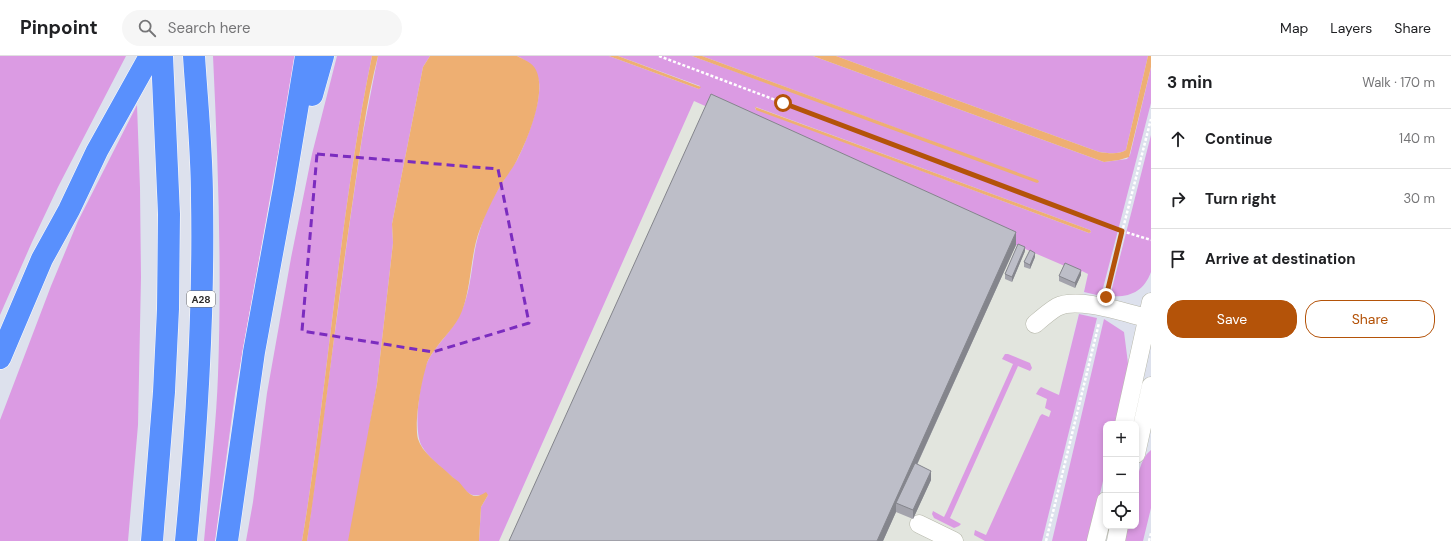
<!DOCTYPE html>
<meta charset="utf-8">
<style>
:root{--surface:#fff;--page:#f6f6f6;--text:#202124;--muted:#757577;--line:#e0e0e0;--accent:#b45309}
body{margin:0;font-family:"DM Sans",sans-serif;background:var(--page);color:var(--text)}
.controls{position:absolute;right:12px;bottom:12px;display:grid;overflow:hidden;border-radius:8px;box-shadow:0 2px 6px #0003}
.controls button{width:36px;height:36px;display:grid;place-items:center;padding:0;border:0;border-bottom:1px solid var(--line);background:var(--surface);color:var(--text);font:20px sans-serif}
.stop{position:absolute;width:12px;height:12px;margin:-9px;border:3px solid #b45309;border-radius:50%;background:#fff}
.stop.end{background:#b45309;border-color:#fff;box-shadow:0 1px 4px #0008}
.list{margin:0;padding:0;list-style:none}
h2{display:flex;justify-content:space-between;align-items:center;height:52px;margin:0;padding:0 16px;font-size:17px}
h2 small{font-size:13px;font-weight:400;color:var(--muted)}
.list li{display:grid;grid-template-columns:26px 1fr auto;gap:12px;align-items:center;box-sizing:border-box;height:60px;padding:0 16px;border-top:1px solid var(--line)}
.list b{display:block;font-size:15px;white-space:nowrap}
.list em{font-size:13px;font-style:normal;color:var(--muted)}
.actions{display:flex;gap:8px;padding:12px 16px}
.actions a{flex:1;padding:9px 0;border:1px solid var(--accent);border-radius:16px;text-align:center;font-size:14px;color:var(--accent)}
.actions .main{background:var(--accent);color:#fff}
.icon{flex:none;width:22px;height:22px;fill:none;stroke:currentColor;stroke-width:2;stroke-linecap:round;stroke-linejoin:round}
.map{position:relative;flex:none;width:1151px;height:485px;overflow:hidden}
header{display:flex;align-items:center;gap:24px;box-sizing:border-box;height:56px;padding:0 20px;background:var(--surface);border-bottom:1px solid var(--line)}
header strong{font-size:19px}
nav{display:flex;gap:22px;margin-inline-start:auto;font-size:14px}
.search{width:280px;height:36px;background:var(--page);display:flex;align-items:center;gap:10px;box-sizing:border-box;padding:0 14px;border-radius:22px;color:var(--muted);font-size:15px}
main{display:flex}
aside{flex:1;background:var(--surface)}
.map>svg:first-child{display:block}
.industrial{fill:#e2e5de}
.green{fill:#db9be3;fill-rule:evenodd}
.water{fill:#eeaf72}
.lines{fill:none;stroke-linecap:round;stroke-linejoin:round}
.minor-casing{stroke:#b7b8ab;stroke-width:19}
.highway-casing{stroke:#fff;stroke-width:23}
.path{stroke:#fff;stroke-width:2.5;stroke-dasharray:3 2;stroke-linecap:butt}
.minor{stroke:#fff;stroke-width:18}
.highway{stroke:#5990fd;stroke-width:22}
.wall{fill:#a3a3ac}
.shaded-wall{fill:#84858c}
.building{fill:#bdbec8;stroke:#84858c}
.route{stroke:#b45309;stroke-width:5}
.marked{fill:none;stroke:#7b2cbf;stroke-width:3;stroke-dasharray:8 5;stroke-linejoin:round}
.labels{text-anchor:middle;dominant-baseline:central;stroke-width:3;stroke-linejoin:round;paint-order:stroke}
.shield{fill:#fff;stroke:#6b6b6b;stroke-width:1}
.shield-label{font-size:10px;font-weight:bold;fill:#2b2b2b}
</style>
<header>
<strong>Pinpoint</strong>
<div class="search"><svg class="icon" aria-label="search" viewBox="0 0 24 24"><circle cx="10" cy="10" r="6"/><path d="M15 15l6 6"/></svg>Search here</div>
<nav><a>Map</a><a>Layers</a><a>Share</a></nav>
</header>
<main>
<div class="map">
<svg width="1151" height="485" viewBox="0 0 1151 485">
<rect width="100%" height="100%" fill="#dde1ed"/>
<!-- industrial -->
<path class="industrial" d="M699,33L1041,193L1088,218L1024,485H499Z"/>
<!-- green -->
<path class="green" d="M0,0H126L58,131L32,186L0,259Z
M213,0H300L276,108L235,338L215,485H204C209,430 216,374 218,319C222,212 218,106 213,0Z
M337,0H372C339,160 329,324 302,485H246L253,446L267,337L291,202L312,98Z
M378,0H430L423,11L392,168L393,187L377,328L350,485H307L348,178L362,82Z
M517,0H609L699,33L700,30L618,0H692L1039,125L702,0H813L1104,106L1127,103L1130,99L1151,11V47L1101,240L1084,236L1088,218L1082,215L1081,217L1016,189L694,45L499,485H479L481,451L488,439C482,438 476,441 470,438C466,436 456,424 451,420C441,411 430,403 423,392C412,378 420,326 426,309C434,289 453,276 461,256C473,231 471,200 480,174C484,160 491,145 499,132C504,123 511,114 517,104C526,88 542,44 539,26C539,24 537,21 535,18C531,9 526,4 517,0ZM756,51L1090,174L1091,176L1089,177L755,53Z
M836,0H1148L1126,94C1119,99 1107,97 1099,96Z
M137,49L140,132L141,221L138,369L128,485H0V364L51,230L78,165Z
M1151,79V216C1144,235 1130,242 1110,240Z
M1079,258L1097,262L1042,485H985L974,479L975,474L986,479L1040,360L1042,358L1049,361L1051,355L1045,352L1047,343L1036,338L1039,333L1041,331L1059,339Z
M1104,263L1124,276L1129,315L1116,368H1106V412L1089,485H1052Z
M1005,298H1008L1030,307L1032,312L1030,315L1018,310L950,462L961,468L959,470L954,472L934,462L932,458L933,455L944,461L947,455L1013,308L1002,303Z
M1151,394V452L1143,485H1124L1126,470H1136C1136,449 1133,408 1151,394Z"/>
<!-- water -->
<path class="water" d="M372,0H378C366,47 360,96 353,143C336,257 324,371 307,485H302C329,324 339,160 372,0Z
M430,0H517C523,3 533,7 536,14C547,36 528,83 517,104C512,114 503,124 498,134C491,147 485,159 480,173C470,199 472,229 462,255C456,271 443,281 434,295C431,299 427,305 426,311C421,327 414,367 418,383C422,396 437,407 447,416C451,420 455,423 459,426C467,435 472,446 486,436L488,439L481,451L479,485H348L377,328L393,187L392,168L423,11Z
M609,0H618L701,31L699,33Z
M692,0H702L1038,124L1039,126L1037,127Z
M813,0H836L1099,96C1107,97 1119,99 1126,94L1148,0H1151V11L1129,101L1119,104L1104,106Z
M755,51L1090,174L1091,176L1089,177L756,54Z"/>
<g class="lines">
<defs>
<path id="minor" d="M1035,268C1042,262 1050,255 1057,251C1078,240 1128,258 1151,263
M1124,368L1151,246
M1136,398L1151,330
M919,468L954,485
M1096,485L1106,445
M1116,485L1119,470"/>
<path id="highway" d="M312,39L323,0
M0,302L42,203L69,154L97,95L150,0
M152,485L164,336L168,253L169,158L162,0
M186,485C197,371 204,257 202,142C202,95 197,47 194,0
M227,485L254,296L284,132L306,0"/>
</defs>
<!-- minor casing -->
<use href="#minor" class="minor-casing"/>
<!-- highway casing -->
<use href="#highway" class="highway-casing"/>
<!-- path -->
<path class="path" d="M659,0L1122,175L1151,184
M1107,235L1151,63
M1046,485L1099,267
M1149,485L1151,477"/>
<!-- minor -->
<use href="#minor" class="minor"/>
<!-- highway -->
<use href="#highway" class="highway"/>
</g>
<!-- wall -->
<path class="wall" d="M1016,189L917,409L931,424L913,463L896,456L883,485H509Z
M1025,195L1012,226L1005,223V218Z
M1035,201L1030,213L1024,211V206Z
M1081,219L1075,232L1059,225V220Z"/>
<!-- shaded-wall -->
<path class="shaded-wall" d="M1016,176V189L899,448L896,447V456L883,485H877Z
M1025,191V195L1012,226V221Z
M1035,197V201L1030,213V209Z
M1081,214V219L1075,232V227Z
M931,415V424L913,463V454Z"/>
<!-- building -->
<path class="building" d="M711,38L1016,176L877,485H509Z
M1018,188L1025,191L1012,221L1005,218Z
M1030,194L1035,197L1030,209L1024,206Z
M1065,207L1081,214L1075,227L1059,220Z
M915,407L931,415L913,454L896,447Z"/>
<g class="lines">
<!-- route -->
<path class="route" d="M783,47L1122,175L1106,241"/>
</g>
<!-- marked area -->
<path class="marked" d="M317,98L498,113L529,267L433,296L302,275Z"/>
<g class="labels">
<!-- shield labels -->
<rect class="shield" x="187" y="235" width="28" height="16" rx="3"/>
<g class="shield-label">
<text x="201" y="243">A28</text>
</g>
</g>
</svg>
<div class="controls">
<button>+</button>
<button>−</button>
<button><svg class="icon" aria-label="locate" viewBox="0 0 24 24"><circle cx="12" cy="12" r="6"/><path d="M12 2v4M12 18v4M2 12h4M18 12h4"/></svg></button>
</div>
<div class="stop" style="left:783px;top:47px"></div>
<div class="stop end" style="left:1106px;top:241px"></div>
</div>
<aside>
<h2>3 min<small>Walk · 170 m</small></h2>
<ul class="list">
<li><svg class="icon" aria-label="ahead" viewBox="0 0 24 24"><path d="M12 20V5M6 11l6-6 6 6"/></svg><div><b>Continue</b></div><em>140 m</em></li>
<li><svg class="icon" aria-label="right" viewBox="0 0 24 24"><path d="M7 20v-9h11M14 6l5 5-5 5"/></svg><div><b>Turn right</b></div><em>30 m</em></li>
<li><svg class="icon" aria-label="arrive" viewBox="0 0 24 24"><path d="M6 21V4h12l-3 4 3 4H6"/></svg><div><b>Arrive at destination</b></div></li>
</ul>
<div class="actions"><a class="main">Save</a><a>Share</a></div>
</aside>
</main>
